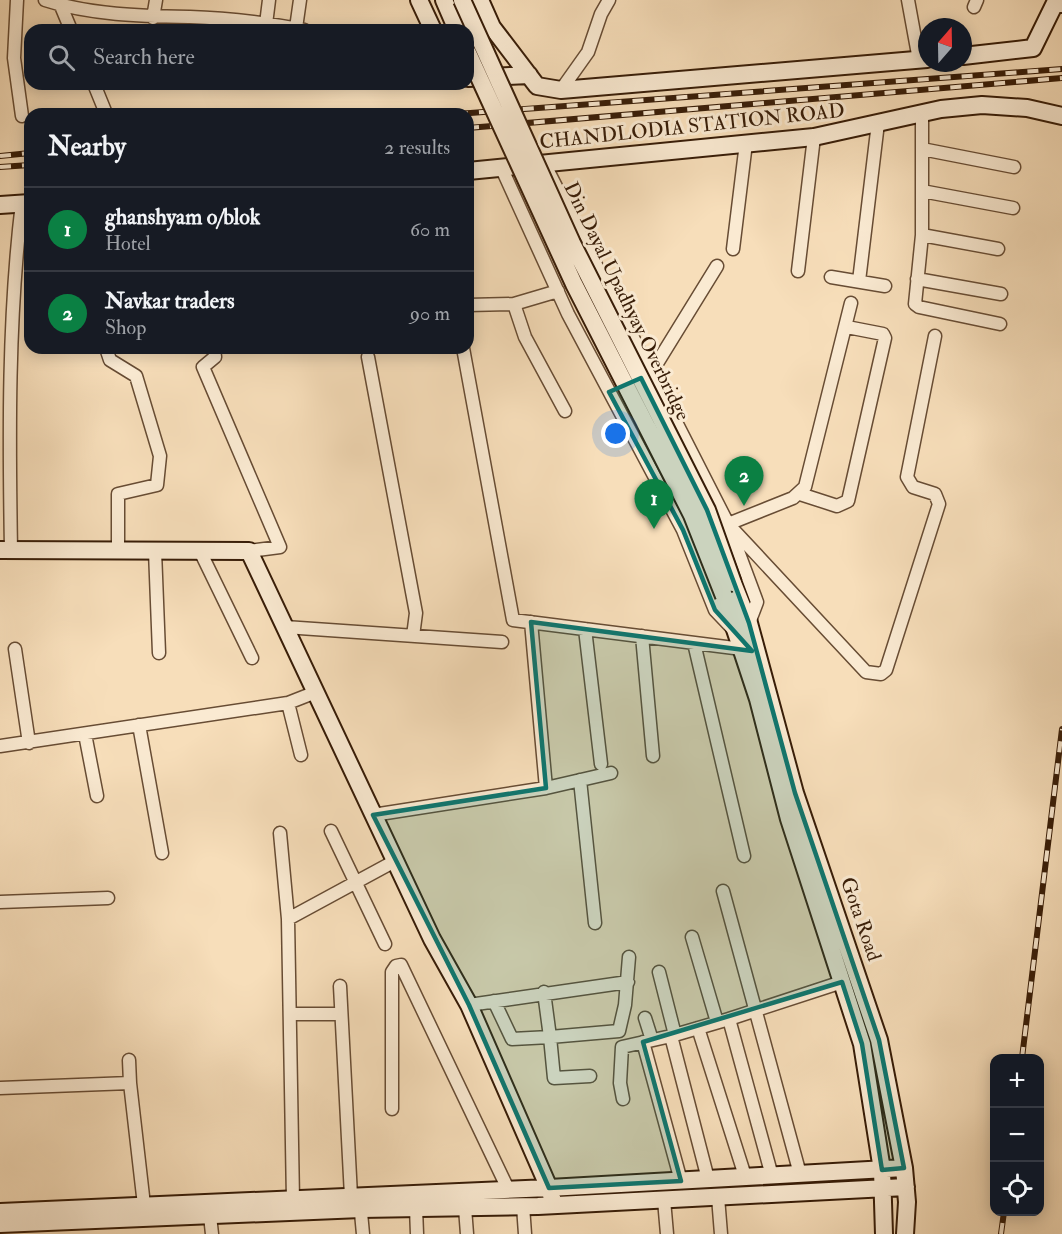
<!DOCTYPE html>
<meta charset="utf-8">
<style>
:root{--surface:#171b24;--page:#242831;--text:#f1f3f6;--muted:#9ea1a6;--line:#363941;--accent:#0b8043}
body{margin:0;font-family:"IM FELL Double Pica",serif;background:var(--page);color:var(--text)}
.controls{position:absolute;right:18px;bottom:18px;display:grid;overflow:hidden;border-radius:12px;box-shadow:0 3px 15px #0003}
.controls button{width:54px;height:54px;display:grid;place-items:center;padding:0;border:0;border-bottom:2px solid var(--line);background:var(--surface);color:var(--text);font:30px sans-serif}
.compass{position:absolute;left:918px;top:18px;width:54px;height:54px;border-radius:50%;background:var(--surface);box-shadow:0 3px 15px #0003;rotate:20deg}
.you{position:absolute;left:616px;top:434px;width:21px;height:21px;margin:-15px;border:4px solid #fff;border-radius:50%;background:#1a73e8;box-shadow:0 0 0 9px #1a73e833}
.badge{display:grid;place-items:center;width:39px;height:39px;border-radius:50%;background:var(--accent);color:#fff;font-size:20px;font-weight:700}
.pin{position:absolute;translate:-50% -50px;filter:drop-shadow(0 2px 3px #0008)}
.pin::after{content:'';position:absolute;top:32px;width:21px;height:18px;background:inherit;clip-path:polygon(0 0,100% 0,50% 100%)}
.list{margin:0;padding:0;list-style:none}
h2{display:flex;justify-content:space-between;align-items:center;height:78px;margin:0;padding:0 24px;font-size:26px}
h2 small{font-size:20px;font-weight:400;color:var(--muted)}
.list li{display:grid;grid-template-columns:39px 1fr auto;gap:18px;align-items:center;box-sizing:border-box;height:84px;padding:0 24px;border-top:2px solid var(--line)}
.list b{display:block;font-size:22px;white-space:nowrap}
.list p{margin:0;font-size:20px;white-space:nowrap;color:var(--muted)}
.list em{font-size:20px;font-style:normal;color:var(--muted)}
.icon{flex:none;width:33px;height:33px;fill:none;stroke:currentColor;stroke-width:2;stroke-linecap:round;stroke-linejoin:round}
.map{position:relative;flex:none;width:1062px;height:1234px;overflow:hidden}
.search{position:absolute;background:var(--surface);box-shadow:0 3px 15px #0003;left:24px;top:24px;width:450px;height:66px;display:flex;align-items:center;gap:15px;box-sizing:border-box;padding:0 21px;border-radius:18px;color:var(--muted);font-size:22px}
.panel{position:absolute;background:var(--surface);box-shadow:0 3px 15px #0003;left:24px;top:108px;width:450px;height:246px;border-radius:18px}
.map>svg:first-child{display:block}
.lines{fill:none;stroke-linecap:round;stroke-linejoin:round}
.street-casing{stroke:#674c34;stroke-width:15}
.secondary-casing{stroke:#371c07;stroke-width:20}
.street{stroke:#faead2;stroke-width:12}
.secondary{stroke:#faead2;stroke-width:16}
.rail-casing{stroke:#371c07;stroke-width:6}
.rail{stroke:#faead2;stroke-width:4;stroke-dasharray:11;stroke-linecap:butt}
.secondary-bridge-casing{stroke:#371c07;stroke-width:20;stroke-linecap:butt}
.secondary-bridge{stroke:#faead2;stroke-width:16}
.marked{fill:#0f766e;fill-opacity:0.2;stroke:#0f766e;stroke-width:4.5;stroke-linejoin:round}
.labels{text-anchor:middle;dominant-baseline:central;stroke-width:6;stroke-linejoin:round;paint-order:stroke}
.street-label{font-size:20px;fill:#371c07;stroke:#faead2}
</style>
<div class="map">
<svg width="1062" height="1234" viewBox="0 0 1062 1234">
<rect width="100%" height="100%" fill="#f7deba"/>
<filter id="stains"><feTurbulence type="fractalNoise" baseFrequency=".00333" numOctaves="4"/><feColorMatrix values="0 0 0 0 .2 0 0 0 0 .09 0 0 0 0 .02 0 0 0 .5 -.17"/></filter>
<radialGradient id="worn" r=".72"><stop offset=".6" stop-color="#630" stop-opacity="0"/><stop offset="1" stop-color="#630" stop-opacity=".3"/></radialGradient>
<g class="lines">
<defs>
<path id="street" d="M17,0L14,58L22,116
M45,0C90,15 142,16 190,17C228,18 266,23 304,30
M908,0L919,60
M61,6L71,30
M974,7L977,0
M153,18L156,0
M266,24L269,0
M296,28L300,0
M94,84L105,111
M561,90L588,52L601,14L609,0
M922,113V235L915,304L919,307L1000,324
M922,149L1014,167
M545,165L728,524L757,602L749,623
M502,169L568,314L683,530L715,610L734,630
M922,191L1013,208
M922,235L998,249
M733,249L746,143
M798,271L814,137
M831,277L885,286
M917,279L1001,294
M859,281L878,123
M514,304L525,337L565,411
M468,305L514,304L558,291
M106,348L110,360L136,376L160,456L157,485L118,494V551
M214,348L215,357L203,367L280,547L249,551
M463,348L513,620L742,649
M368,357L416,613L413,636
M647,375L651,373L717,266
M800,494L837,506L848,501L885,338L883,334L847,327
M728,524L866,672L881,674L886,670L939,504L935,494L913,487L907,477L935,336
M728,524L793,498L805,487L851,303
M11,550C9,435 8,318 22,203
M155,551L159,653
M200,551L252,658
M531,622L546,788
M285,627L502,642
M585,629L601,764
M642,636L653,756
M694,643L744,856
M15,649L29,743
M288,703L301,755
M139,725L162,853
M85,734L97,796
M0,746L288,703L316,692
M580,780L595,923
M373,815L546,788L611,773
M331,831L385,944
M280,833L288,919L293,1200
M723,891L800,1174
M0,902L108,898
M288,919L395,861
M692,937L717,1022
M659,972L675,1035
M340,986L351,1196
M544,992L550,1037L619,1031L625,1005L629,957
M494,1001L512,1039L550,1037L554,1078L590,1076
M469,1005L628,982
M290,1014H340
M645,1018L652,1040
M729,1019L842,982
M698,1028L745,1176
M671,1036L708,1179
M643,1042L681,1181
M129,1060L130,1083
M0,1088L130,1083L144,1205
M623,1099L620,1083L622,1047L671,1036L729,1019L772,1176
M392,1109V972L396,966L401,965L508,1189
M718,1197L721,1234
M664,1200L667,1234
M360,1202L363,1234
M523,1206L525,1234
M416,1208L417,1234
M465,1208L467,1234
M210,1216L212,1234"/>
<path id="secondary" d="M419,0L433,30
M444,0L457,30
M480,0L492,27L537,86L561,90L927,59
M963,56L1033,48L1055,3L1062,4
M468,78L529,75
M468,171L814,137L941,109L982,105L1027,108L1062,116
M0,205L30,203
M0,550L249,551L432,939L469,1005L549,1188L554,1205
M733,583L749,623L795,793L879,1040L904,1168L907,1202L905,1234
M724,596L758,699L789,819L862,1044L882,1170L884,1234
M0,1212L549,1188L904,1168
M0,1224L361,1209L538,1206L906,1187"/>
</defs>
<!-- street casing -->
<use href="#street" class="street-casing"/>
<!-- secondary casing -->
<use href="#secondary" class="secondary-casing"/>
<!-- street -->
<use href="#street" class="street"/>
<!-- secondary -->
<use href="#secondary" class="secondary"/>
<defs>
<path id="rail" d="M457,114L1062,69
M468,128L1062,78
M0,156L30,153
M0,167L30,165
M1022,1058L1062,729
M1001,1234L1004,1212"/>
</defs>
<!-- rail casing -->
<use href="#rail" class="rail-casing"/>
<!-- rail -->
<use href="#rail" class="rail"/>
<defs>
<path id="secondary-bridge" d="M462,0L572,243L707,510L733,583
M468,53L574,284L692,515L724,596"/>
</defs>
<!-- secondary-bridge casing -->
<use href="#secondary-bridge" class="secondary-bridge-casing"/>
<!-- secondary-bridge -->
<use href="#secondary-bridge" class="secondary-bridge"/>
</g>
<!-- marked area -->
<path class="marked" d="M641,378L707,510L749,623L795,793L879,1040L904,1168L882,1170L862,1044L842,982L643,1042L681,1181L549,1188L469,1005L373,815L546,788L531,622L752,651L715,610L683,530L609,392Z"/>
<g class="labels">
<!-- street labels -->
<g class="street-label">
<text transform="translate(692 126) rotate(-6)">CHANDLODIA STATION ROAD</text>
<text transform="translate(627 301) rotate(64)">Din Dayal Upadhyay Overbridge</text>
<text transform="translate(861 919) rotate(71)">Gota Road</text>
</g>
</g>
<rect width="100%" height="100%" filter="url(#stains)"/>
<rect width="100%" height="100%" fill="url(#worn)"/>
</svg>
<div class="controls">
<button>+</button>
<button>−</button>
<button><svg class="icon" aria-label="locate" viewBox="0 0 24 24"><circle cx="12" cy="12" r="6"/><path d="M12 2v4M12 18v4M2 12h4M18 12h4"/></svg></button>
</div>
<svg class="compass" viewBox="-18 -18 36 36"><path d="M0-13l5 13h-10z" fill="#e53935"/><path d="M0 13l5-13h-10z" fill="#9ea1a6"/></svg>
<div class="you"></div>
<div class="pin badge" style="left:654px;top:529px">1</div>
<div class="pin badge" style="left:744px;top:506px">2</div>
<div class="search"><svg class="icon" aria-label="search" viewBox="0 0 24 24"><circle cx="10" cy="10" r="6"/><path d="M15 15l6 6"/></svg>Search here</div>
<section class="panel">
<h2>Nearby<small>2 results</small></h2>
<ul class="list">
<li><span class="badge">1</span><div><b>ghanshyam o/blok</b><p>Hotel</p></div><em>60 m</em></li>
<li><span class="badge">2</span><div><b>Navkar traders</b><p>Shop</p></div><em>90 m</em></li>
</ul>
</section>
</div>
